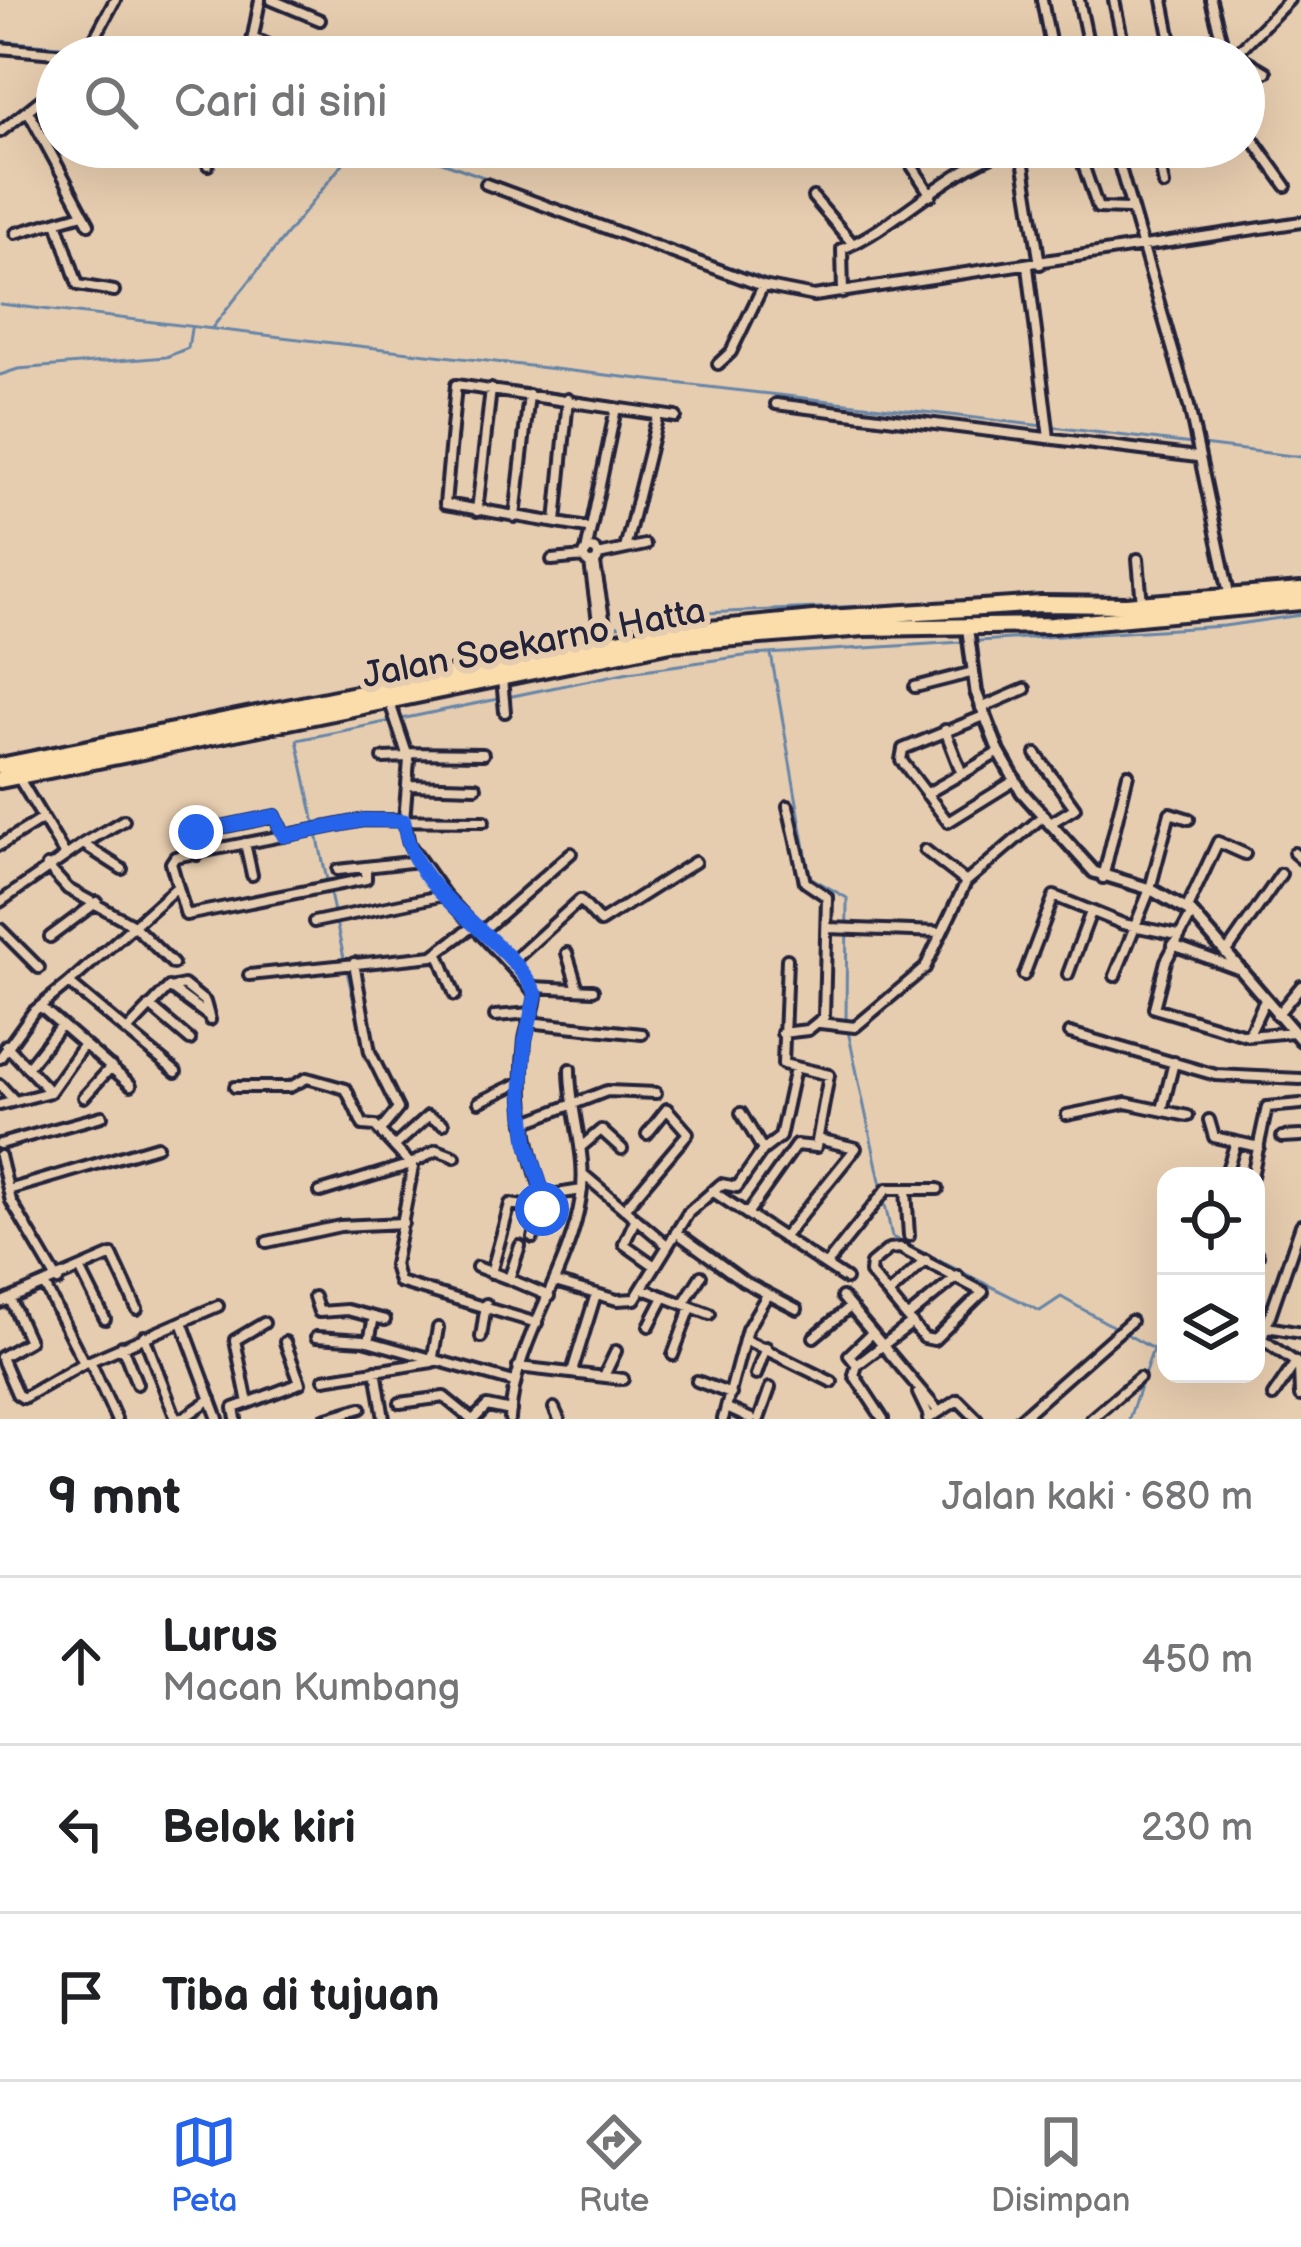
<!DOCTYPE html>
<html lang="id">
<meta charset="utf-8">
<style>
:root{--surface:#fff;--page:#f2f2f2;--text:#202124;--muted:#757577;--line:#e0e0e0;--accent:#2563eb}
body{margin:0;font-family:"Balsamiq Sans",sans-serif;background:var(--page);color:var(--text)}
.controls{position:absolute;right:36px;bottom:36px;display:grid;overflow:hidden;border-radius:24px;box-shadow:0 12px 48px #0002}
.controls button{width:108px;height:108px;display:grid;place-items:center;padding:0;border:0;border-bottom:3px solid var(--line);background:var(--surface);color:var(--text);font:60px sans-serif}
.stop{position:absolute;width:36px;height:36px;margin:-27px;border:9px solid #2563eb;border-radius:50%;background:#fff}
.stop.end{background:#2563eb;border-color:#fff;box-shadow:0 3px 12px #0008}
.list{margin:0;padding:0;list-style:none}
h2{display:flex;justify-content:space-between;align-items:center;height:156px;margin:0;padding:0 48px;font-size:51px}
h2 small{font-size:39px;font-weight:400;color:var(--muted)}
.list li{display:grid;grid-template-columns:78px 1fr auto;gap:36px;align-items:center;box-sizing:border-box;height:168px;padding:0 48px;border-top:3px solid var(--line)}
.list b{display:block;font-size:45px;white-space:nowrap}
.list p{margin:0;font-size:39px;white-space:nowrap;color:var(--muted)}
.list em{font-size:39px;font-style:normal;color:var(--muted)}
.icon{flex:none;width:66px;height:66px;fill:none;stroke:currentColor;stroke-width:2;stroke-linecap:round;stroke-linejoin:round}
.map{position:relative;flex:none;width:1301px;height:1419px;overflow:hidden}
.search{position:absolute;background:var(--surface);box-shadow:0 12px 48px #0002;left:36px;right:36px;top:36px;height:132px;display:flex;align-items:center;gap:30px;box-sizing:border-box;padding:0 42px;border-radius:66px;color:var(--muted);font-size:45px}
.sheet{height:660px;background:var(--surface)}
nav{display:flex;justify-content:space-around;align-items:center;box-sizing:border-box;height:168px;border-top:3px solid var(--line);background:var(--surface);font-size:33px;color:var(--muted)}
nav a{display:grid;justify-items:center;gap:6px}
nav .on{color:var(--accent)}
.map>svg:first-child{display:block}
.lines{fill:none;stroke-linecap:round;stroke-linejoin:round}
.stream{stroke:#6685a8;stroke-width:3}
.minor-casing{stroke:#22223b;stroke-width:16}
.tertiary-casing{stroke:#22223b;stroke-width:18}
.trunk-casing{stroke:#22223b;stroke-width:22}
.minor{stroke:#e7cdaf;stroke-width:8}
.tertiary{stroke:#e7cdaf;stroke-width:9}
.trunk{stroke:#faddab;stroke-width:14}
.route{stroke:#2563eb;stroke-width:15}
.labels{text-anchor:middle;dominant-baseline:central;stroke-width:12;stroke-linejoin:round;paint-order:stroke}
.street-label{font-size:36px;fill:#22223b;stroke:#e7cdaf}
</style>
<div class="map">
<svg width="1301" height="1419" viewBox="0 0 1301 1419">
<rect width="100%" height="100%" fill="#e7cdaf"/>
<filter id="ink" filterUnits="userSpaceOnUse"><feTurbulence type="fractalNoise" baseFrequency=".00833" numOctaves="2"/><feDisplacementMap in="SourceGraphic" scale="24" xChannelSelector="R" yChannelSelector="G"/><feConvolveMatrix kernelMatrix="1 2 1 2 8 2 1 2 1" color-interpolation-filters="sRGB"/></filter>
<g filter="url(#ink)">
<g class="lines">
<!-- stream -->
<path class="stream" d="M0,41L85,48
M94,49L134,57
M401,147L783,286
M792,288L824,291
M0,304L1043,426
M212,328L356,147
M0,375L18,369L166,357L188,348L191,329
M1053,427L1192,444
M1202,445L1301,457
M611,627L705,613L1020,599
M771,654L810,877L847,898L846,1022
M401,678L596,629
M401,719L629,672L751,655L1224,626L1301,615
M125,734L327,693
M315,824L297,740L391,721
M317,834L334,912
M336,922L363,1043
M848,1031L892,1237L1040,1311L1061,1297L1153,1349L1129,1419"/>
<defs>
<path id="minor" d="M272,0L320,20
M1042,0L1053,57
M1079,0L1091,57
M1114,0L1126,57
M1163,0L1174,57
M1211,0L1226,57
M253,38L297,57
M0,48L99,57
M85,56L115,0
M249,57L260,0
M1233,57L1289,0
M1244,59L1266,72
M1244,90L1252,95L1244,110
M28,111L89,224
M1244,127L1286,186
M0,132L57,87
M1021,147L1040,264
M1077,147L1098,208L1128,209
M1114,147L1189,406L1230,598
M1157,147L1164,185
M1205,147L1208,162
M208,165L212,147
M912,166L931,195
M486,184L763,286L814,296L1301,222
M813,197L853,244
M57,222L78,285L114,291
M16,233L83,214
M1028,267L1049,438
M843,293L842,249C901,225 960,156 1023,147
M718,364L731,352L763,286
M776,404L1197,457
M477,511L491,389
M515,517L529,395
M556,522L568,399
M587,528L445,504L456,385L676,417
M584 556a7 7 0 1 1 14 0a7 7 0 1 1-14 0Z
M625,549L658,415
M586,552L616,408
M598,555L645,545
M1138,559L1142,604
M552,560L584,557
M590,563L601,643
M595,564L608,643
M502,678L505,712
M915,687L970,673
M389,700L409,760L404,821L409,844L445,895L536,994C536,1009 527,1024 525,1040C519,1092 524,1142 542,1191L544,1196L582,1190
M981,708L1025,689
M984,716L903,749L901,760L948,822L1014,781
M945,730L962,774L999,752
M406,753L483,754
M1036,754L1075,808L1049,824
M383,758L408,757
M18,777L65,855
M409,785L476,787
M926,794L961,774
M245,843L252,875
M83,844L124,820
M0,845L42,819
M925,850L966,882
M1294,853L1301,859
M197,855L192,838L196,832L275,816L284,836
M47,866L68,889L132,924L173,964
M366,867V879L186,915L171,863L175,857L364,820L484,821
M338,870L419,861
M1103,878L1128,774
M0,902L83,844L122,869
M1187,908L1218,842L1245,854
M1192,913L1166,961L1154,1008L1248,1036L1293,1032
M314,922L445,895
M828,928L940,932
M0,929L39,968
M480,933L571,853
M50,937L97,902
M1173,945L1238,969
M567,953L578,989
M1226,953L1281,874
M439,954L455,995
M512,962L580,900L600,922L695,862
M354,963L370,1052L398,1109L380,1131
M1068,974L1091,912
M249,975L433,956L473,926
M1024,975L1054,896L1123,924L1178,935
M1115,976L1150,889L1170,813L1189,819
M69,983L177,887
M174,987L184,985L205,1002L210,1020
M533,987L593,990
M150,1006L190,1040
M42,1008L131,1085
M1277,1015L1301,986
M495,1016L531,1013
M528,1022L642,1034
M820,1023L855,1027L925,968L966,882L1042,817
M127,1031L169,987L207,1015
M782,1033L808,1030L824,1017L827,897L805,882L788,806
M1070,1033L1216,1075L1301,1079
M1248,1036L1264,1002
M6,1045L50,1092
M0,1058L33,1012L69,983L176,1072
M27,1068L61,1025
M0,1085L15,1101
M235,1087H290L307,1078L346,1089L363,1125L375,1126L413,1167L394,1265L399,1282L537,1323
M84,1097L111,1067
M479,1102L521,1082
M0,1105L50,1092L84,1044
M1162,1110L1174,1062
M741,1113L763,1150
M1067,1115L1126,1103L1188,1116
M1209,1120L1214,1137L1259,1147
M524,1123L607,1091L656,1093
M1282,1137L1301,1136
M0,1144L102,1116
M395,1146L428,1116L443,1124
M581,1147L601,1130L622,1149
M0,1156L11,1201L58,1281
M1227,1170L1235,1145
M584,1175L667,1245
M1252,1176L1267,1107L1301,1104
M906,1189L909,1236
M8,1190L157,1146
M712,1191L846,1279
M320,1192L411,1164L437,1150L455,1157
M624,1209L688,1133L667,1109L647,1134
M747,1214L796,1145L816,1147L829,1075L783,1064L787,959
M635,1220L624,1244L655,1266
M676,1232L743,1281L797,1309
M533,1238L544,1196
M783,1238L856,1148L818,1139
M267,1242L340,1226L403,1223
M520,1246L509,1279L549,1296
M900,1248L983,1292L934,1340L924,1338L870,1273L871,1264L889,1249Z
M1256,1254L1258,1255
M826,1265L887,1189H938
M477,1267L509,1279
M81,1271L105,1319
M491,1273L510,1204L542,1209
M555,1282L617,1300L635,1299L688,1213L721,1184L737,1187L763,1150L780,1137L795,1068
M45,1286L84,1363L90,1361L116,1419
M644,1289L710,1314
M889,1294L926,1260
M314,1297L319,1312L347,1310L385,1320
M842,1297L939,1412
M10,1299L29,1341L1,1357L17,1394L23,1398L84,1363
M0,1303L112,1255L137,1309
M683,1304L701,1276
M908,1317L958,1276
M182,1322L218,1419
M649,1326L664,1297
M1267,1327L1301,1333
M871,1334L849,1355L857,1365L854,1375L883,1419
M1256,1335L1301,1366
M144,1336L175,1416L182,1419L211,1399
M316,1337L364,1340L514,1382
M481,1337L486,1304
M814,1337L850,1307
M744,1339L832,1382
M369,1341L374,1317
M122,1346L137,1384
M673,1355L691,1307
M1256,1356L1301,1225
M90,1361L218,1306
M857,1365L912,1323
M1299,1365L1300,1396
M518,1367L623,1379
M376,1370L384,1419
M572,1372L596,1294
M756,1375L766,1347
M604,1376L616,1351
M1248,1376L1249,1374
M324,1379L432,1362L438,1328
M697,1381L731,1394
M918,1393L930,1418
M1273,1396L1296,1362
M248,1403L300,1383L285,1342
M400,1403L444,1397L471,1419
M554,1408L559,1419
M727,1408L751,1419
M236,1419L234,1408L248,1403L235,1340L264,1323
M324,1419L361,1408
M474,1419L487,1406L511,1411
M510,1419C514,1340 569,1275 581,1197C588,1154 570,1115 570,1069
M723,1419L747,1329L767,1295
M759,1419L770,1388
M928,1419L958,1400L977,1419
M1020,1419L1131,1321
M1091,1419L1139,1378"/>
<path id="tertiary" d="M967,624L976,692L999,752L1022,792L1094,872L1150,889L1192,913L1301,1040"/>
<path id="trunk" d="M0,766L647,635L813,619L1041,604L1126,605L1301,591
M0,780L671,643L864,628L1052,625L1301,602"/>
</defs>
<!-- minor casing -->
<use href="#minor" class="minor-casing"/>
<!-- tertiary casing -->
<use href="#tertiary" class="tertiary-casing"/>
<!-- trunk casing -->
<use href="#trunk" class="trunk-casing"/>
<!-- minor -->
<use href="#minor" class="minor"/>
<!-- tertiary -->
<use href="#tertiary" class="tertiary"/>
<!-- trunk -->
<use href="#trunk" class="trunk"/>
</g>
</g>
<g class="lines" filter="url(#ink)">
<!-- route -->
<path class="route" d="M196,832L275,816L284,836L364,820L404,821C410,897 506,932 536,994L525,1042L522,1091L527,1142L544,1196L542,1209"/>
</g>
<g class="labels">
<!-- street labels -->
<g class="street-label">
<text transform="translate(534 644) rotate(-11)">Jalan Soekarno Hatta</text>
</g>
</g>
</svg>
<div class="controls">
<button><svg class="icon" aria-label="locate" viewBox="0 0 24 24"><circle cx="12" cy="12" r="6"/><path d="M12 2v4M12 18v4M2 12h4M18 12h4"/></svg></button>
<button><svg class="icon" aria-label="layers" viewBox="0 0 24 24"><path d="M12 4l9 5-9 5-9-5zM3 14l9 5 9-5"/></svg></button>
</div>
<div class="stop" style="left:542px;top:1209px"></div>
<div class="stop end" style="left:196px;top:832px"></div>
<div class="search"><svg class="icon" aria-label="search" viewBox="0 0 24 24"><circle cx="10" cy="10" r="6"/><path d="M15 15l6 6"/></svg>Cari di sini</div>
</div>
<section class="sheet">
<h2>9 mnt<small>Jalan kaki · 680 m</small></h2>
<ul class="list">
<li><svg class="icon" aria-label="ahead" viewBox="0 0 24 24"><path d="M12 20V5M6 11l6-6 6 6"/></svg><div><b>Lurus</b><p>Macan Kumbang</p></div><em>450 m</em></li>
<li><svg class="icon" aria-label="left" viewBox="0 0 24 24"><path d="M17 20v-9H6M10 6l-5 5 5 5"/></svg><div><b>Belok kiri</b></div><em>230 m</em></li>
<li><svg class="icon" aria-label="arrive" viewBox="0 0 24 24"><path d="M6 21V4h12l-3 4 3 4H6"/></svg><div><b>Tiba di tujuan</b></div></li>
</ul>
</section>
<nav>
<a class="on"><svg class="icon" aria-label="map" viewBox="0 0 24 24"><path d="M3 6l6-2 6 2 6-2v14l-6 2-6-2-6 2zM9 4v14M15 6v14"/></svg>Peta</a>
<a><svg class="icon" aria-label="directions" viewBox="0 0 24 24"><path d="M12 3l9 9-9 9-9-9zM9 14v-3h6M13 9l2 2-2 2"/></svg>Rute</a>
<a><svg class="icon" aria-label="saved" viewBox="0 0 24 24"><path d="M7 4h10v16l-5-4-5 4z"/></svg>Disimpan</a>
</nav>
